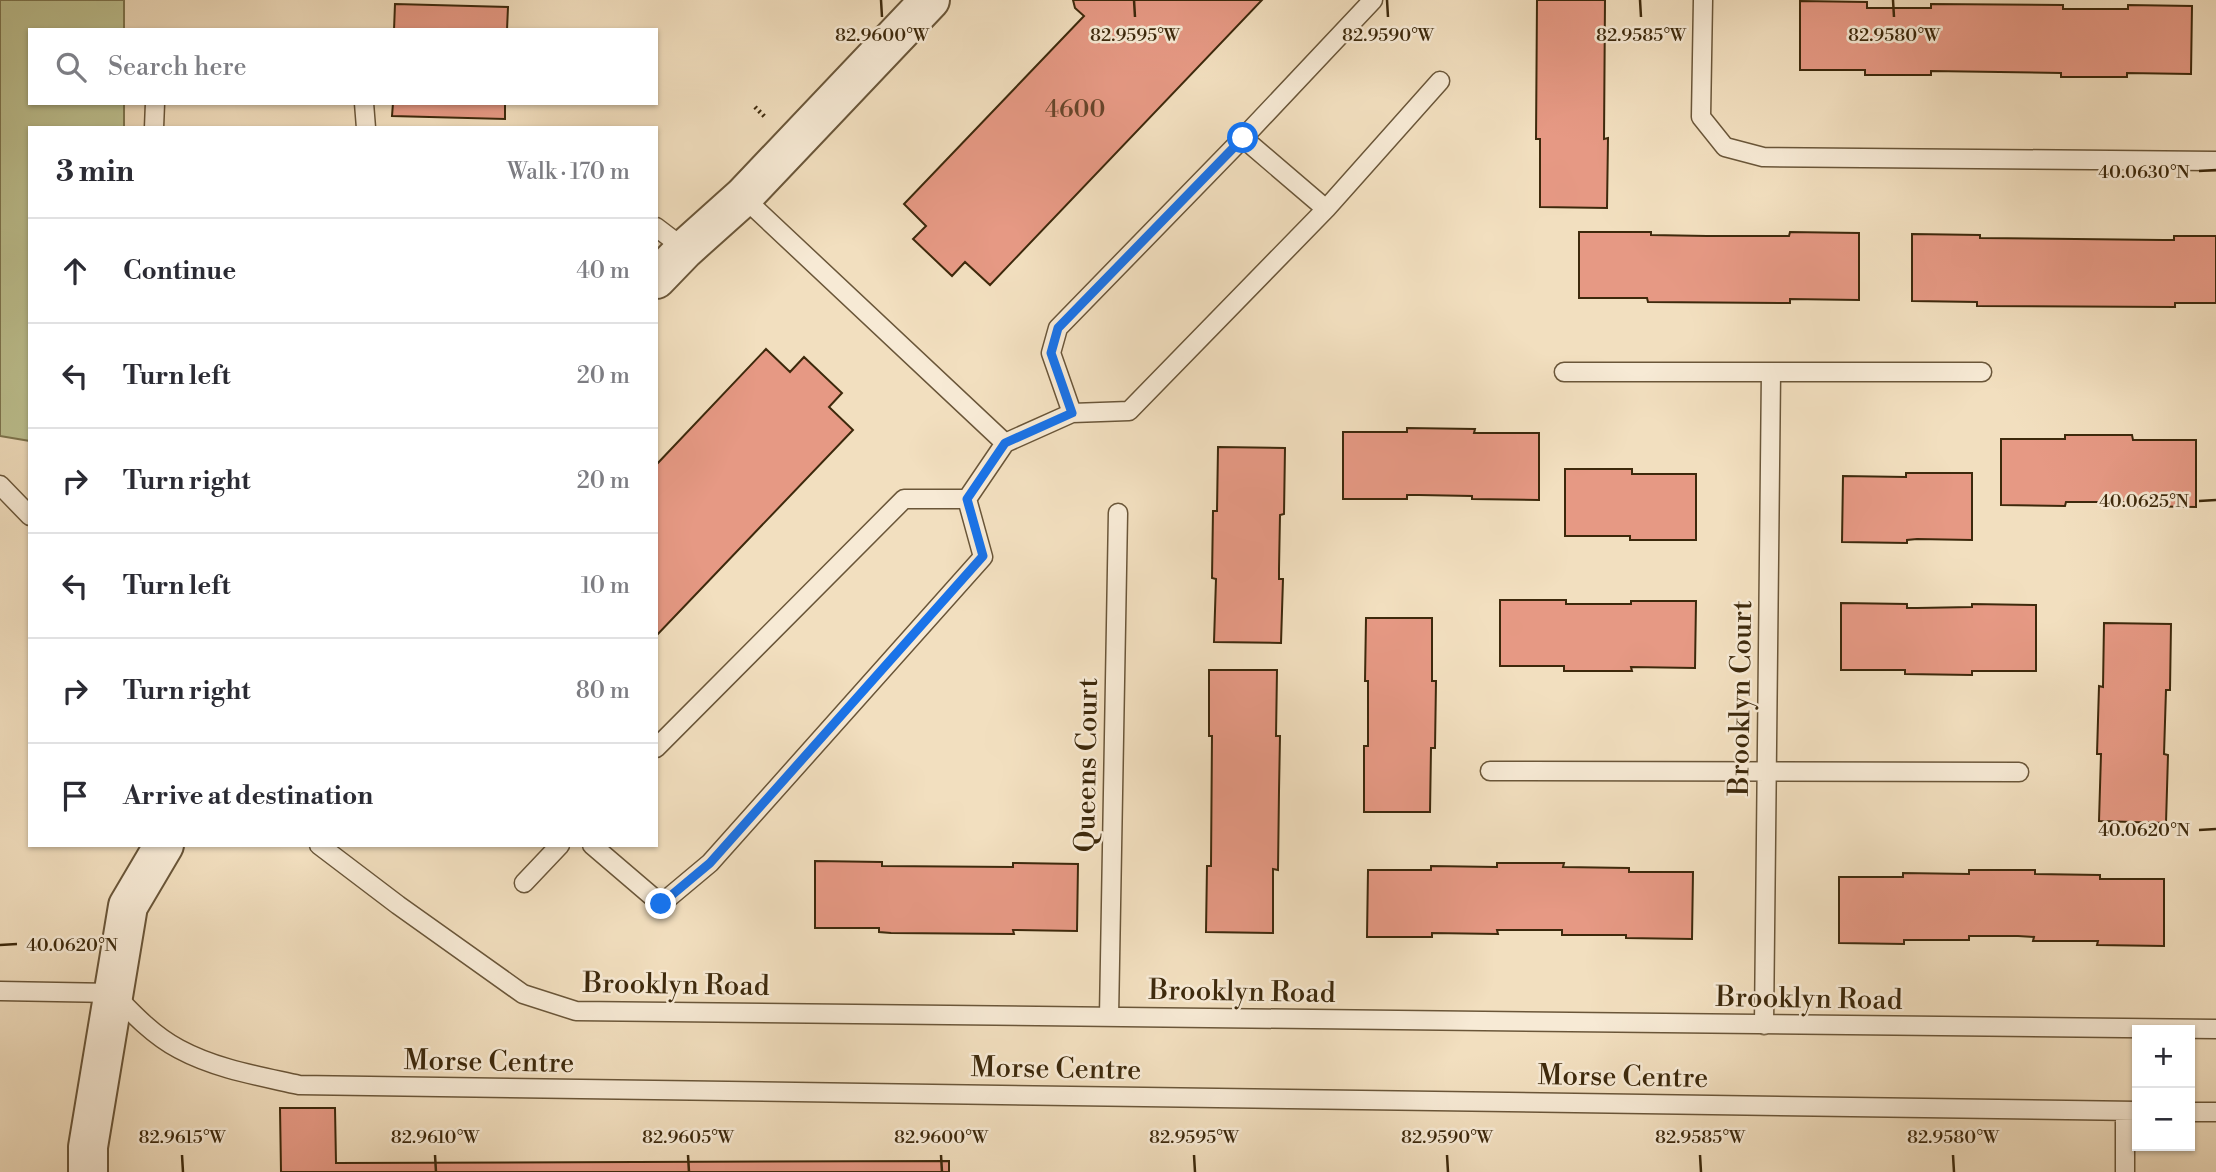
<!DOCTYPE html>
<meta charset="utf-8">
<style>
:root{--surface:#fff;--page:#f7f7f7;--text:#2b2b33;--muted:#7c7c81;--line:#e1e1e2}
body{margin:0;font-family:"Libre Bodoni",serif;background:var(--page);color:var(--text)}
.controls{position:absolute;right:21px;bottom:21px;display:grid;overflow:hidden;border-radius:0px;box-shadow:0 2px 5px #0004}
.controls button{width:63px;height:63px;display:grid;place-items:center;padding:0;border:0;border-bottom:2px solid var(--line);background:var(--surface);color:var(--text);font:35px sans-serif}
.stop{position:absolute;width:21px;height:21px;margin:-16px;border:5px solid #1a73e8;border-radius:50%;background:#fff}
.stop.end{background:#1a73e8;border-color:#fff;box-shadow:0 2px 7px #0008}
.list{margin:0;padding:0;list-style:none}
h2{display:flex;justify-content:space-between;align-items:center;height:91px;margin:0;padding:0 28px;font-size:30px}
h2 small{font-size:23px;font-weight:400;color:var(--muted)}
.list li{display:grid;grid-template-columns:46px 1fr auto;gap:21px;align-items:center;box-sizing:border-box;height:105px;padding:0 28px;border-top:2px solid var(--line)}
.list b{display:block;font-size:26px;white-space:nowrap}
.list em{font-size:23px;font-style:normal;color:var(--muted)}
.icon{flex:none;width:38px;height:38px;fill:none;stroke:currentColor;stroke-width:2;stroke-linecap:round;stroke-linejoin:round}
.map{position:relative;flex:none;width:2216px;height:1172px;overflow:hidden}
.search{position:absolute;background:var(--surface);box-shadow:0 2px 5px #0004;left:28px;top:28px;width:630px;height:77px;display:flex;align-items:center;gap:18px;box-sizing:border-box;padding:0 24px;border-radius:0px;color:var(--muted);font-size:26px}
.panel{position:absolute;background:var(--surface);box-shadow:0 2px 5px #0004;left:28px;top:126px;width:630px;height:721px;border-radius:0px}
.map>svg:first-child{display:block}
.green{fill:#bdc190;stroke:#7d754e;stroke-width:2}
.building{fill:#e69984;stroke:#3d290c;stroke-width:2}
.lines{fill:none;stroke-linecap:round;stroke-linejoin:round}
.service-casing{stroke:#6a5639;stroke-width:21}
.tertiary-casing{stroke:#6a5639;stroke-width:42}
.path{stroke:#3d290c;stroke-width:4.5;stroke-dasharray:2 3.5;stroke-linecap:butt}
.service{stroke:#f7ead5;stroke-width:18}
.tertiary{stroke:#f7ead5;stroke-width:38}
.route{stroke:#1a73e8;stroke-width:9}
.ticks{fill:none;stroke:#3d290c;stroke-width:2.5}
.labels{text-anchor:middle;dominant-baseline:central;stroke-width:5;stroke-linejoin:round;paint-order:stroke}
.number-label{font-size:24px;fill:#67452a}
.street-label{font-size:28px;fill:#3d290c;stroke:#f7ead5}
.ticks-label{font-size:18px;text-anchor:middle;fill:#3d290c;stroke:#f7ead5;stroke-width:5;stroke-linejoin:round;paint-order:stroke}
</style>
<div class="map">
<svg width="2216" height="1172" viewBox="0 0 2216 1172">
<rect width="100%" height="100%" fill="#f2dfbf"/>
<filter id="stains"><feTurbulence type="fractalNoise" baseFrequency=".00286" numOctaves="4"/><feColorMatrix values="0 0 0 0 .2 0 0 0 0 .09 0 0 0 0 .02 0 0 0 .5 -.17"/></filter>
<radialGradient id="worn" r=".72"><stop offset=".6" stop-color="#630" stop-opacity="0"/><stop offset="1" stop-color="#630" stop-opacity=".3"/></radialGradient>
<!-- green -->
<path class="green" d="M0,0H124V30H30V103H124V128H30V441L0,436Z"/>
<!-- building -->
<path class="building" d="M1073,0H1262L990,285L965,262L952,276L913,239L926,226L904,204L1084,16L1075,8Z
M1537,0H1605L1604,139L1608,138L1607,208L1540,207V139H1536Z
M1800,1L1867,2V8H1931V4L2063,5V9H2128V5L2192,6L2191,74L2127,73V77H2061V73L1931,71V75H1865V70H1800Z
M395,4L508,7L507,30H394Z
M393,103H505V119L392,116Z
M1579,232H1651V235L1707,236H1789L1790,232L1859,233V300L1790,299V303L1648,302L1647,298H1579Z
M1912,234L1980,235V238L2163,240H2174V236H2216V303H2175V307L1977,306V302L1912,301Z
M766,349L790,372L804,357L842,393L829,407L853,430L656,636V465Z
M1407,428L1475,429L1474,433H1539V500L1472,499V496L1419,495H1407V499H1343V432H1407Z
M2065,435H2132L2133,440H2196V507L2130,506V502H2066L2065,506L2001,505V439H2065Z
M1218,447L1285,448L1284,514L1280,515L1279,569V579H1283L1281,643L1214,642L1216,579L1212,578L1213,511H1217Z
M1565,469H1632V474H1696V540H1630V536H1565Z
M1906,473H1972V540L1917,539L1907,540V543L1842,542L1843,476L1906,477Z
M1500,600H1566V604H1631V601H1696L1695,668L1631,667L1632,671H1564V666H1500Z
M1841,603L1907,604V608H1917L1972,607V604L2036,605V671H1972V675L1905,674V670H1841Z
M1366,618H1432V681H1436L1435,748H1431L1430,812H1364V746H1368V681H1365Z
M2104,623L2171,624L2170,690H2166L2164,754L2168,755L2166,823L2099,821L2101,754H2097L2099,686L2103,687Z
M1209,670H1277L1276,736H1280L1279,791L1278,870L1273,869V933L1206,932L1207,866H1211L1212,736H1209Z
M815,861L882,862V866L1013,867V863L1078,864L1077,931L1013,930L1014,934L891,933L879,932V928H815Z
M1497,863H1564L1563,867L1629,868V872H1693L1692,939L1626,938V935H1562V930H1497L1498,934L1432,933V937H1367L1368,870H1431V866L1497,867Z
M1969,870H2035V874L2100,875V879H2164V946L2097,945L2098,941H2033L2034,937L2018,936H1969V940H1904V944L1839,943V877H1903V873L1969,874Z
M280,1108H335L336,1163L949,1161V1172H281Z"/>
<g class="lines">
<defs>
<path id="service" d="M1703,0L1701,117L1725,147L1763,157L2216,161
M364,103L366,128
M154,128L155,103
M1243,138L1373,0
M743,197L1005,443
M1326,209L1440,81
M656,227L685,249
M1564,372H1982
M0,485L30,516
M967,499L1005,443L1072,413L1129,411L1326,209L1243,138L1058,328L1051,353L1072,413
M656,748L904,499H967
M1490,771L2019,772
M319,845L398,905L523,994L576,1011L2216,1029
M592,845L661,904L710,863L983,557L967,499
M524,883L560,845
M0,991L113,993C133,1014 154,1036 179,1049C216,1069 259,1076 299,1085L2137,1111
M1109,1017L1118,513
M1764,1025L1771,372
M2125,1111V1172
M2190,1112H2216"/>
<path id="tertiary" d="M656,279L685,249L743,197L930,0
M88,1172V1147L128,906L164,845"/>
</defs>
<!-- service casing -->
<use href="#service" class="service-casing"/>
<!-- tertiary casing -->
<use href="#tertiary" class="tertiary-casing"/>
<!-- path -->
<path class="path" d="M755,107L765,117"/>
<!-- service -->
<use href="#service" class="service"/>
<!-- tertiary -->
<use href="#tertiary" class="tertiary"/>
</g>
<g class="lines">
<!-- route -->
<path class="route" d="M661,904L710,863L983,556L967,499L1005,443L1072,413L1051,353L1058,328L1243,138"/>
</g>
<!-- ticks -->
<path class="ticks" d="M881,0L882,17M1134,0L1135,17M1387,0L1388,17M1640,0L1641,17M1893,0L1894,17M2199,171L2216,170M2199,501L2216,500M2199,830L2216,829M0,945L17,944M182,1155L183,1172M435,1155L436,1172M688,1155L689,1172M941,1155L942,1172M1194,1155L1195,1172M1447,1155L1448,1172M1700,1155L1701,1172M1953,1155L1954,1172"/>
<g class="labels">
<!-- number labels -->
<g class="number-label">
<text x="1075" y="110">4600</text>
</g>
<!-- street labels -->
<g class="street-label">
<text transform="translate(1741 698) rotate(-89)">Brooklyn Court</text>
<text transform="translate(1087 765) rotate(-89)">Queens Court</text>
<text transform="translate(676 985) rotate(1)">Brooklyn Road</text>
<text transform="translate(1242 992) rotate(1)">Brooklyn Road</text>
<text transform="translate(1809 999) rotate(1)">Brooklyn Road</text>
<text transform="translate(489 1062) rotate(1)">Morse Centre</text>
<text transform="translate(1056 1069) rotate(1)">Morse Centre</text>
<text transform="translate(1623 1077) rotate(1)">Morse Centre</text>
</g>
</g>
<g class="ticks-label">
<text x="882" y="41">82.9600°W</text>
<text x="1135" y="41">82.9595°W</text>
<text x="1388" y="41">82.9590°W</text>
<text x="1641" y="41">82.9585°W</text>
<text x="1894" y="41">82.9580°W</text>
<text x="2144" y="178">40.0630°N</text>
<text x="2144" y="507">40.0625°N</text>
<text x="2144" y="836">40.0620°N</text>
<text x="72" y="951">40.0620°N</text>
<text x="182" y="1143">82.9615°W</text>
<text x="435" y="1143">82.9610°W</text>
<text x="688" y="1143">82.9605°W</text>
<text x="941" y="1143">82.9600°W</text>
<text x="1194" y="1143">82.9595°W</text>
<text x="1447" y="1143">82.9590°W</text>
<text x="1700" y="1143">82.9585°W</text>
<text x="1953" y="1143">82.9580°W</text>
</g>
<rect width="100%" height="100%" filter="url(#stains)"/>
<rect width="100%" height="100%" fill="url(#worn)"/>
</svg>
<div class="controls">
<button>+</button>
<button>−</button>
</div>
<div class="stop" style="left:1243px;top:138px"></div>
<div class="stop end" style="left:661px;top:904px"></div>
<div class="search"><svg class="icon" aria-label="search" viewBox="0 0 24 24"><circle cx="10" cy="10" r="6"/><path d="M15 15l6 6"/></svg>Search here</div>
<section class="panel">
<h2>3 min<small>Walk · 170 m</small></h2>
<ul class="list">
<li><svg class="icon" aria-label="ahead" viewBox="0 0 24 24"><path d="M12 20V5M6 11l6-6 6 6"/></svg><div><b>Continue</b></div><em>40 m</em></li>
<li><svg class="icon" aria-label="left" viewBox="0 0 24 24"><path d="M17 20v-9H6M10 6l-5 5 5 5"/></svg><div><b>Turn left</b></div><em>20 m</em></li>
<li><svg class="icon" aria-label="right" viewBox="0 0 24 24"><path d="M7 20v-9h11M14 6l5 5-5 5"/></svg><div><b>Turn right</b></div><em>20 m</em></li>
<li><svg class="icon" aria-label="left" viewBox="0 0 24 24"><path d="M17 20v-9H6M10 6l-5 5 5 5"/></svg><div><b>Turn left</b></div><em>10 m</em></li>
<li><svg class="icon" aria-label="right" viewBox="0 0 24 24"><path d="M7 20v-9h11M14 6l5 5-5 5"/></svg><div><b>Turn right</b></div><em>80 m</em></li>
<li><svg class="icon" aria-label="arrive" viewBox="0 0 24 24"><path d="M6 21V4h12l-3 4 3 4H6"/></svg><div><b>Arrive at destination</b></div></li>
</ul>
</section>
</div>
